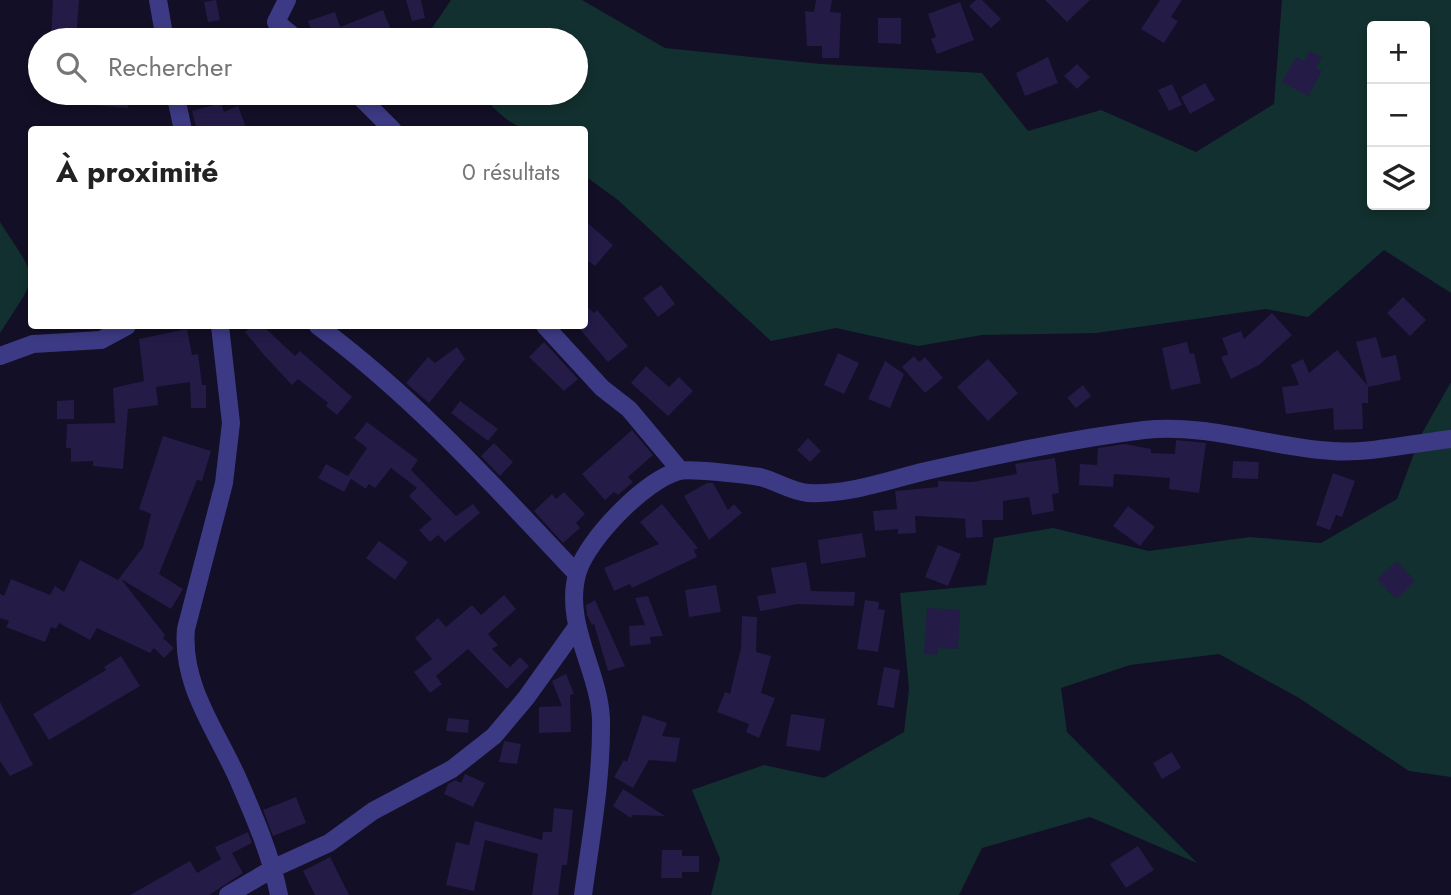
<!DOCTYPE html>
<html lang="fr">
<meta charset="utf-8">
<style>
:root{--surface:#fff;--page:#f2f2f2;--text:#222;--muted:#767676;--line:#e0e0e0}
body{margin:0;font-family:Jost,sans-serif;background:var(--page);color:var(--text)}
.controls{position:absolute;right:21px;top:21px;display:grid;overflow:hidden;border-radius:7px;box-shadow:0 4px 10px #0003}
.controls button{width:63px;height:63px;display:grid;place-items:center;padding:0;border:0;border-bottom:2px solid var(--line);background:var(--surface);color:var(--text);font:35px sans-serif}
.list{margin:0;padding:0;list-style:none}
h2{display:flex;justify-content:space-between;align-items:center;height:91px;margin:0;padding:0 28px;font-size:30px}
h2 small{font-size:23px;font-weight:400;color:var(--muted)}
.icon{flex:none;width:38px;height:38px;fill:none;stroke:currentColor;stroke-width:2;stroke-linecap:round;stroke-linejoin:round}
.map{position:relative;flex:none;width:1451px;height:895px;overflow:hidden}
.search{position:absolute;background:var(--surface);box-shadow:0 4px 10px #0003;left:28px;top:28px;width:560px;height:77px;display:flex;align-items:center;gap:18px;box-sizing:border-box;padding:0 24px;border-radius:38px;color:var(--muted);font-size:26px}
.panel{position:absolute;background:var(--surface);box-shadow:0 4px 10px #0003;left:28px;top:126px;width:560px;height:203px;border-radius:7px}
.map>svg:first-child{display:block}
.green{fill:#12302f;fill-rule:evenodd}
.building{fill:#241b47}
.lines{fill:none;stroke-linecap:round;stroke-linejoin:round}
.minor{stroke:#3d3a85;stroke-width:18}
</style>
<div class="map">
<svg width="1451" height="895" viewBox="0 0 1451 895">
<rect width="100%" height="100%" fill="#130f26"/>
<!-- green -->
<path class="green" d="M451,0H582L665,48L821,64L982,73L1028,131L1101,110L1196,152L1274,104L1282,0H1451V293L1384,250L1308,317L1266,309L1096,333L982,335L918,346L836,328L771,341L618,200L585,176L584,130C527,129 520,139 480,93H576V40H434L428,34ZM1372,26H1425V205H1372Z
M0,222C40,284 40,271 0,333Z
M1451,382V777L1409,771L1299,698L1219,654L1130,665L1061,688L1067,732L1197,863L1090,817L982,848L959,895H711L720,859L692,790L764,765L824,778L904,732L909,689L900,593L986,585L994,538L1053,528L1149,551L1250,537L1321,543L1397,499L1421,435Z"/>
<!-- building -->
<path class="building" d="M53,0H79L76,40H51Z
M216,0L220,20L208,22L204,2Z
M406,0H421L425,18L412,21Z
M816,0H832L830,12L841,13L839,58H822V46H807L805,11L814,12Z
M976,0H982L1001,19L991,28L969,6Z
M1045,0H1090L1067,22Z
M1160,0H1182L1171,17L1178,21L1164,43L1141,29Z
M960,2L974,40L937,54L931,39L936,37L928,14Z
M383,10L395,40H309L314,38L308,21L335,12L340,27Z
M878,18H901V44L878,43Z
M1309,51L1322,57L1316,68L1322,71L1308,96L1282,82L1296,57L1304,61Z
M1048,57L1058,83L1025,96L1016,73Z
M1077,64L1090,77L1077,89L1064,76Z
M1205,83L1215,100L1190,114L1181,97Z
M1172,84L1182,105L1169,111L1158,90Z
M80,93H130L128,108L79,104Z
M221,103L224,112L238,106L247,130H197L192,111Z
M584,220L613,245L595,266L584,258Z
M661,285L675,304L658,317L643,298Z
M1403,297L1426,320L1410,336L1387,313Z
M584,304L594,313L597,310L628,346L608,362L577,326H584Z
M1272,313L1292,335L1259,365L1231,379L1221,357L1228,354L1222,338L1241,331L1244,339Z
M252,326H263L295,356L300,351L352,397L337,415L326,406L328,403L298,379L292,385L264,355L245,332Z
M187,329L192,355L198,354L202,385H206V408H191L190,382L156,387L158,405L128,409L123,469L93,466V461L71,462V448H66L67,424L115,423L113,388L144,381L139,339Z
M1376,337L1382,358L1396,355L1401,380L1368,387L1356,342Z
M544,342L578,379L564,391L529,357Z
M1187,342L1190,354L1194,353L1201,383L1171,390L1162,348Z
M457,347L465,359L429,403L406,383L428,357L435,363Z
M1337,350L1368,386V403H1362L1363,429L1334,430L1333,408L1286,414L1282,387L1299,385L1291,365L1303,359L1309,373Z
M838,353L859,363L844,394L824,385Z
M914,356L919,362L925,357L943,378L925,393L902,367Z
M988,359L1018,393L988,421L957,387Z
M885,361L904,374L890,408L868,399Z
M646,366L669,387L679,377L693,391L668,416L631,383Z
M1083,385L1091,396L1076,408L1067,398Z
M74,400V419H57V401Z
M460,401L498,429L488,441L451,413Z
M367,422L418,460L411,470L456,516L473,504L480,513L445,542L438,535L430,542L419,530L432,519L409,496L417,488L391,468L375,488L369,484L366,489L351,479L344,492L318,478L326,464L348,476L367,448L354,438Z
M632,430L653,455L628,477L633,482L618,495L614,492L605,500L582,474Z
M163,436L211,451L202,481L197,480L159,574L183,589L171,609L121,579L165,635L163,638L174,648L164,658L154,648L150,653L97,628L90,640L59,623L56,629L51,627L45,642L6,627L9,621L0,618V594L4,596L11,579L50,595L55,586L64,592L80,560L118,580L143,547L151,514L139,509Z
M808,438L821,451L810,462L797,450Z
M1176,440L1206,443L1199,493L1169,489L1170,478L1114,474L1113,487L1079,485L1080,464L1097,465L1098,448L1125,444L1151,449V453L1175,454Z
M494,443L513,462L500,476L481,456Z
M1055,458L1059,493L1052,494L1054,511L1032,515L1029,497L1003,501V520H982L983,537L966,538L965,519L955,518L915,516L916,533L898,534V529L875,531L873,511L897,509L895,491L938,487V481L972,482L1017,474L1015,464Z
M1233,461L1259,462L1258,479L1232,478Z
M1333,473L1355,481L1342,517L1336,515L1330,530L1316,525Z
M707,483H713L728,510L734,504L742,513L709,540L684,496Z
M564,492L585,514L576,523L580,528L563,543L534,511L552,494L556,499Z
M662,504L698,548L694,550L697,557L632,588L630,584L614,591L604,568L659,544L640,522Z
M1128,506L1155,527L1140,546L1113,526Z
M862,533L866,557L821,564L818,540Z
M379,541L408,562L395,580L366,558Z
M938,545L961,554L948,586L925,577Z
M1397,561L1415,581L1396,599L1377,579Z
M806,562L811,591L855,592L854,606L798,604L760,611L757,596L776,593L771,568Z
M716,585L721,612L689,617L685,590Z
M504,595L516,609L488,634L498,645L492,649L510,667L520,657L529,666L507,689L468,649L436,676L442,684L430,693L414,672L432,659L415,638L438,618L446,627L472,605L481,615Z
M648,596L663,636L650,637L651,644L630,646L629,626L645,625L635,598Z
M595,600L625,666L608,671L594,624L592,625L587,615L586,605Z
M865,600L879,602L878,609L885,610L878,652L857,649Z
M927,608L960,610L958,649L938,648V655L924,654Z
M742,616L757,617L756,652L771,656L761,693L775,698L759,738L746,732L749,724L717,712L725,692L730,694L741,648Z
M121,656L140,686L49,740L33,714L106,670L104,667Z
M884,667L900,670L894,708L877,705Z
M566,674L574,694L570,695L571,732L539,733V707L562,706L552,681Z
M0,702L33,765L10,776L0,761Z
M791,714L825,719L820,751L786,746Z
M643,715L667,723L662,736L680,738L676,762L649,760L633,788L614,777L624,760L627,762Z
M448,718L469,720L468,733L446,731Z
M504,741L521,744L517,764L499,762Z
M1172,752L1181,768L1162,779L1153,763Z
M465,774L485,783L473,807L444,794L448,784L455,780L461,783Z
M623,789L665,816L632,815L631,818L613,806Z
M296,797L306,823L273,836L263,810Z
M554,808L573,810L567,865H562L558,895H532L538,854L485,840L474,891L446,885L456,842L469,845L475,821L542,840L543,832H552Z
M248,832L252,843L232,853L243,873L209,895H130L190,861L197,873L221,859L215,847Z
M1138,846L1154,870L1126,888L1110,864Z
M662,850H682V856H699V872H682V878H661Z
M330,857L349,895H315L303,871Z"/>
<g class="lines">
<!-- minor -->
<path class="minor" d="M158,0L165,40
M287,0L276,22L298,40
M175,93L183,130
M356,93L393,130
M220,326L231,423L224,483L186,629C181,685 216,730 238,779C254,816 271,855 279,895
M318,326C414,397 495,487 577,574
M545,326L602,388L629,409L680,470
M0,356L33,344L101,340L127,326
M228,895L274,868L329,843L373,811L452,769L494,736L526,698L576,628
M583,895C591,837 602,778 601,719C599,670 562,622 578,571C588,539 645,480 679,471C690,468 747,475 760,477C776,481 792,492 808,493C849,495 888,480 926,471C997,455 1071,439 1144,430C1208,423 1268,447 1332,451C1366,454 1416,443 1451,439"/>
</g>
</svg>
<div class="controls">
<button>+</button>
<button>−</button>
<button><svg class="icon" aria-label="layers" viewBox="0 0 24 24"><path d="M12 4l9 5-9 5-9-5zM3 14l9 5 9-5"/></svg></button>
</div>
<div class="search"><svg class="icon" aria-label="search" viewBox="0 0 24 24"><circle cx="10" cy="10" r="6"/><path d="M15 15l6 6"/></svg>Rechercher</div>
<section class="panel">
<h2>À proximité<small>0 résultats</small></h2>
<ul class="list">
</ul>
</section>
</div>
